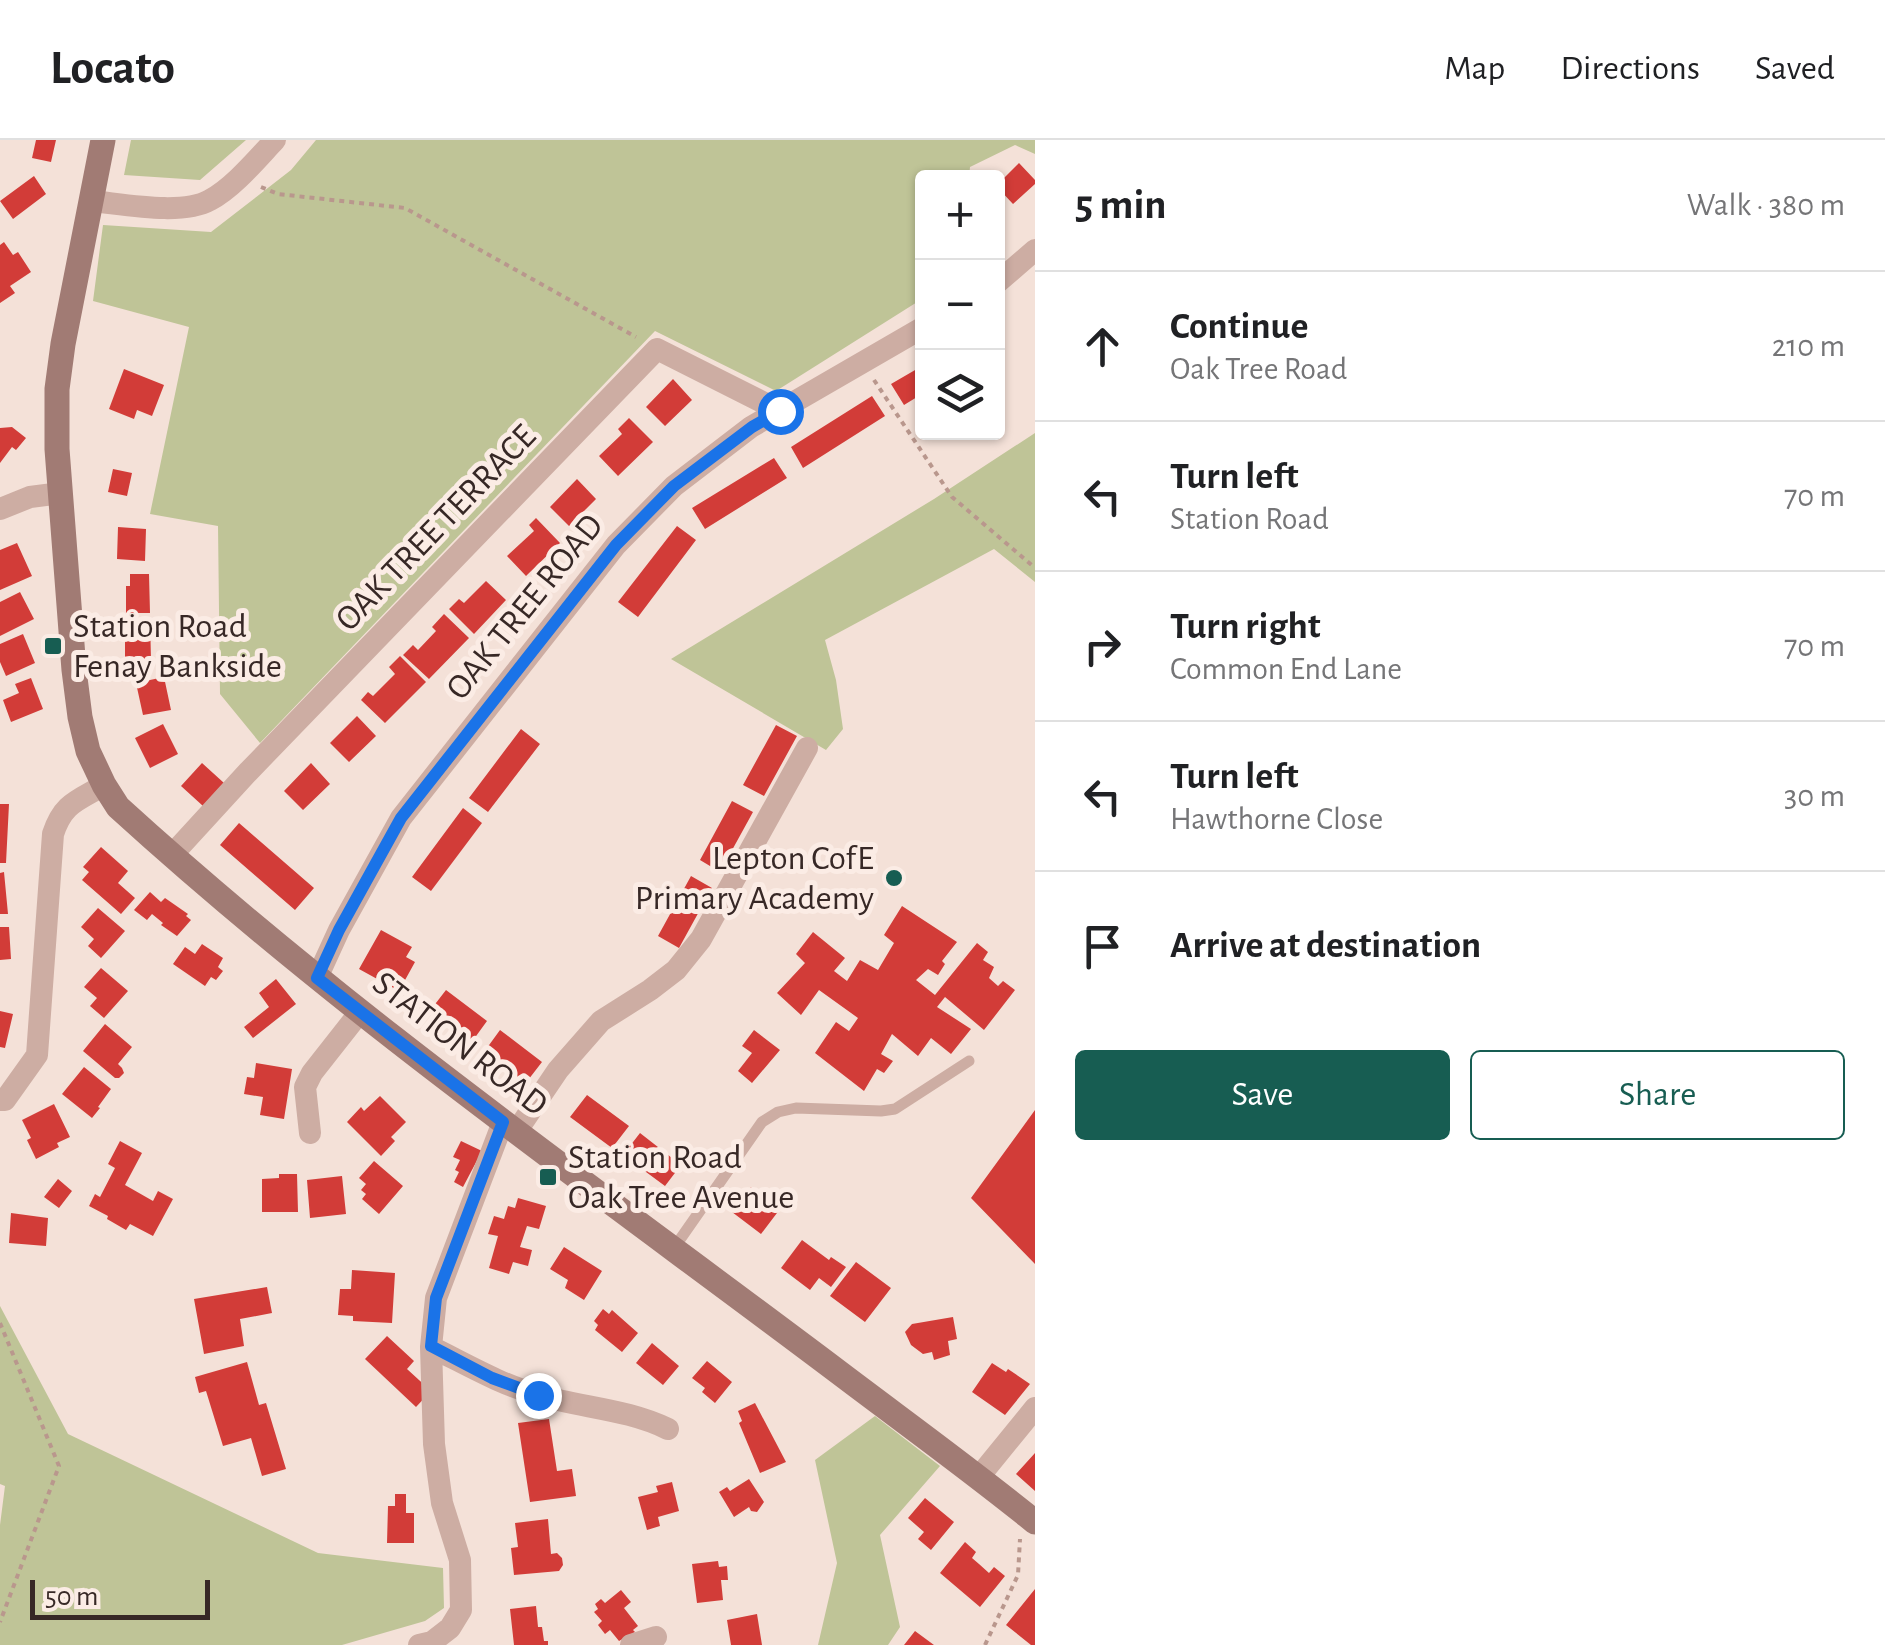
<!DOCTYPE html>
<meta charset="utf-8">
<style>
:root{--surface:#fff;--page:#f6f6f6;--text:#202124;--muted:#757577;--line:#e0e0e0;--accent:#175d52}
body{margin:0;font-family:"Alegreya Sans",sans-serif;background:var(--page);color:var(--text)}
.controls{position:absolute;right:30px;top:30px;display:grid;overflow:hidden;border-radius:10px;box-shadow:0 2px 8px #0004}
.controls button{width:90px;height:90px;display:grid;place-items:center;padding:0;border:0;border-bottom:2px solid var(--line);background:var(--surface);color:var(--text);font:50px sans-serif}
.scale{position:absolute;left:30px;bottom:25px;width:180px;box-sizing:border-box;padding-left:10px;border:5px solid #372826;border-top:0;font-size:28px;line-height:35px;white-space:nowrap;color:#372826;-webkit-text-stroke:8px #fbece5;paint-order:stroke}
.stop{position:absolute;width:30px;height:30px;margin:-22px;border:8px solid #1a73e8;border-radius:50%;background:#fff}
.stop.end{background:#1a73e8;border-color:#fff;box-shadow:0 2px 10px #0008}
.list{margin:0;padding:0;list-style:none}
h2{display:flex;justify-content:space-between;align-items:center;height:130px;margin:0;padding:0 40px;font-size:42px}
h2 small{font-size:32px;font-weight:400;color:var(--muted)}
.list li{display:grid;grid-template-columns:65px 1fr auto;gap:30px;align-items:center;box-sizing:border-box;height:150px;padding:0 40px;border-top:2px solid var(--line)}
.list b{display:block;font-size:38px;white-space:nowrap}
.list p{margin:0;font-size:32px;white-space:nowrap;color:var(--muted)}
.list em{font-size:32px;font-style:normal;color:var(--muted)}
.actions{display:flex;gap:20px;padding:30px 40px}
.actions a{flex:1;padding:22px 0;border:2px solid var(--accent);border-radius:10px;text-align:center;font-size:35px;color:var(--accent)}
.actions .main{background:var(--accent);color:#fff}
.icon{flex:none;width:55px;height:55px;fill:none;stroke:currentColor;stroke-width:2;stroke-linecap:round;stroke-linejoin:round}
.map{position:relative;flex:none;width:1035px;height:1505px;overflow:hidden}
header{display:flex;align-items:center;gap:60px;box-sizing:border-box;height:140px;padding:0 50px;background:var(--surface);border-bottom:2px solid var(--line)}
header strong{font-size:48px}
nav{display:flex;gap:55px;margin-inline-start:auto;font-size:35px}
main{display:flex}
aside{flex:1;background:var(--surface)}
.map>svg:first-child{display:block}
.green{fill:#bfc497}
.building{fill:#d23c38}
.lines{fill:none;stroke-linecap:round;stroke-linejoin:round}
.path{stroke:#b9978d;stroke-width:4;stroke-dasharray:5 5;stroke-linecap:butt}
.lane{stroke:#cdada3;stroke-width:11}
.street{stroke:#cdada3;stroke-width:22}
.secondary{stroke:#a17b74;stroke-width:25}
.route{stroke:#1a73e8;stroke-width:12}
.poi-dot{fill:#175d52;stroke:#fbece5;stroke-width:4}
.labels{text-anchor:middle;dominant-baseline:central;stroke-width:10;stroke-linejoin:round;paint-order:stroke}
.street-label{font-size:35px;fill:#372826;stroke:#fbece5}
.poi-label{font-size:35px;fill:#372826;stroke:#fbece5;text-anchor:start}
</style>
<header>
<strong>Locato</strong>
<nav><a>Map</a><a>Directions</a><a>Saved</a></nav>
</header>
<main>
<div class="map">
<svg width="1035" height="1505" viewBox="0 0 1035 1505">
<rect width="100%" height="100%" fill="#f4e1d8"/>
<!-- green -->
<path class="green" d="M131,0H246L200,40L124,35Z
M316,0H1035V14L1015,5L970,27L969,37L922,38V159L776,251L655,191L260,603L220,554L218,386L150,374L189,187L93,161L103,85L211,92L291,30Z
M1035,293V442L994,409L825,500L836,540L843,589L826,610L671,519L934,359Z
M0,1166L68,1294L318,1413L443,1428L444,1468L425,1481L342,1505H0V1385L5,1346L0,1344Z
M875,1276L940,1326L880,1395L900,1487L888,1505H818L837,1423L815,1320Z"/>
<!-- building -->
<path class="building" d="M36,0H56L51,22L32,18Z
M1019,23L1035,40V44L1013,64L998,48V44Z
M34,36L46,54L13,79L0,61Z
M4,102L13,115L18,112L31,132L10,146L15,153L0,163V105Z
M922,226V254L904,265L891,244Z
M124,229L164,245L152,276L137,270L134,279L109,269Z
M673,239L692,260L665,286L646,267Z
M872,256L885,276L803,328L791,307Z
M629,278L653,302L618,336L599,316L622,294L618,289Z
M12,287L26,298L16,310L12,307L0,323V288Z
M774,318L787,338L705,389L692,368Z
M113,329L132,333L127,356L108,352Z
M577,339L596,359L569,386L550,367Z
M536,378L560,403L526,436L507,416L534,391L529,385Z
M677,386L696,400L638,477L618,462Z
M118,387L146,389L145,421L117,419Z
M17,403L32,436L0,450V410Z
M130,434H149L150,473H126V446H130Z
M486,441L506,460L474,494L449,469L459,459L464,463Z
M20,452L34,479L0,496V462Z
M444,474L469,498L429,539L403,515L413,505L418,510L436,491L432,487Z
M129,479H150L151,520H125V493H129Z
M23,494L35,523L6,536L0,522V504Z
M400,516L426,542L385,583L361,560L368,552L373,556L395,534L389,527Z
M164,537L171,570L143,575L136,543Z
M31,538L43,569L11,582L3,560L19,553L15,544Z
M357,576L376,596L349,622L330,603Z
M163,584L178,614L150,628L135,598Z
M776,585L797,596L764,656L743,645Z
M521,589L540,604L488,672L469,658Z
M202,623L224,643L203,666L181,646Z
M311,623L330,644L303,670L284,651Z
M732,661L753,672L720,732L700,720Z
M0,664H9L6,723H0Z
M463,668L482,683L431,751L412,737Z
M239,683L314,748L295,770L220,705Z
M101,707L128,731L118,743L135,758L121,774L82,740L89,732L83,727Z
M4,732L8,774H0V733Z
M691,736L712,748L679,808L658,796Z
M150,752L161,762L165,758L188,774L186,776L191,780L177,796L161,785L163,783L152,774L147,780L134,770Z
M902,766L957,802L942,821L945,824L938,835L928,829L916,840L935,855L977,803L988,812L983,820L994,827L989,838L998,846L1003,841L1015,850L984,890L945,857L937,867L971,889L951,914L931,898L918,916L892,894L881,914L893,921L884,933L877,929L864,951L815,913L836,882L849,891L858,878L819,850L801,875L777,853L805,823L796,814L813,792L845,818L834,831L847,841L860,820L878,830L894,803L884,795Z
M98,768L125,791L101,818L88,806L94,799L81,787Z
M0,787H9L11,819L0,820Z
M381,790L412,807L406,817L415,822L399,851L359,829Z
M202,804L223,818L218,827L223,831L216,840L211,837L205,846L173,824L185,807L195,814Z
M101,828L128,851L104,878L90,866L97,858L84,847Z
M276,839L296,864L253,898L244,887L269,867L259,853Z
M446,850L487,881L471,903L429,872Z
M0,871L13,874L5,908L0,907Z
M105,884L132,907L118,924L122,928L124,933L119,938H115L83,911Z
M500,890L542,922L525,944L484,912Z
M754,890L780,910L752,943L738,931L752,913L742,906Z
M256,923L292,929L284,979L260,975L263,957L244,954L247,937L254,938Z
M84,927L111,949L98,967L100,968L92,978L62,954Z
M587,955L629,986L612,1008L570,977Z
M380,956L406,982L391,997L395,1001L381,1016L347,982L361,967L364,971Z
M54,964L70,997L57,1003L59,1007L36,1019L27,1000L31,998L22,980Z
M1035,970V1124L971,1058Z
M640,993L681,1025L665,1046L623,1015Z
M120,1001L142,1013L125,1045L153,1061L158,1051L173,1059L153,1096L130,1084L126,1090L107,1079L108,1076L89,1066L95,1054L100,1057L115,1028L108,1024Z
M461,1001L482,1011L463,1047L454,1042L459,1032L455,1030L460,1020L453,1017Z
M374,1021L403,1046L379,1074L362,1059L366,1054L361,1050L366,1044L359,1038Z
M279,1034H297L298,1072H262V1039L279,1038Z
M342,1036L346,1074L310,1078L307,1040Z
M58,1039L72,1051L59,1068L44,1057Z
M751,1047L780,1069L761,1094L732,1072Z
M518,1058L546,1066L539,1089L527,1086L520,1107L532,1110L528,1126L513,1122L509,1134L489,1128L498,1096L488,1094L494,1076L504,1079L508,1066L515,1068Z
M11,1073L48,1078L46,1106L9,1103Z
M802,1100L829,1120L831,1117L846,1127L831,1147L819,1138L810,1150L781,1128Z
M564,1107L602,1131L584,1160L565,1148L568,1140L550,1129Z
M856,1122L891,1148L865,1182L830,1156Z
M352,1130L395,1133L392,1183L353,1181V1176L338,1175L340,1149H351Z
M267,1147L272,1173L240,1179L244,1206L204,1214L194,1159Z
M603,1169L609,1174L612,1170L638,1193L622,1212L595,1190L598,1185L594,1181Z
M953,1177L957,1199L948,1201L950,1215L934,1220L932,1212L923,1214L911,1205L905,1192L912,1184Z
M387,1196L414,1221L407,1229L431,1251L416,1267L365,1219Z
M652,1203L679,1226L663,1245L636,1223Z
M707,1221L732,1242L715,1263L702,1252L705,1248L692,1238Z
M247,1222L259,1265L266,1263L286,1329L262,1336L251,1298L223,1306L206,1251L199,1253L195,1237Z
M992,1223L1006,1232L1008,1229L1030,1244L1005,1275L972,1252Z
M755,1263L786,1322L760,1333L739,1283L742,1281L738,1271Z
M549,1279L557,1331L572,1329L576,1356L530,1362L518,1283Z
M1035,1313V1351L1016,1334Z
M749,1339L764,1362L757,1372L751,1371L749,1367L734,1377L719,1352L727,1347L730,1351Z
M672,1342L679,1371L658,1377L660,1386L647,1390L638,1357L658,1352L656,1346Z
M395,1354H406V1373H414V1403H387L388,1366H395Z
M925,1358L954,1382L931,1410L918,1399L924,1392L908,1378Z
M548,1379L551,1414L557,1413L562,1418L563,1425L559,1431L514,1435L511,1408L518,1407L515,1383Z
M965,1402L976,1412L972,1418L979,1424L989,1433L994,1427L1005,1436L980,1467L940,1433Z
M718,1421L719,1427L727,1426L728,1440H721L723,1460L697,1463L692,1424Z
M1035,1449V1505H1031L1006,1485Z
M621,1450L631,1462L624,1468L638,1486L633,1490L635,1492L619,1501L610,1490L605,1494L598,1485L602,1481L594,1472L598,1469L595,1464L601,1459L605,1463Z
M536,1466L538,1487H542L544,1501H548V1505H514L510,1469Z
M757,1474L762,1505H731L727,1480Z
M915,1491L934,1505H904Z"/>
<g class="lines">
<!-- path -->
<path class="path" d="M261,47L278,54L405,68L636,197
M874,240L952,357L1035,428
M0,1183L59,1326L0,1482
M985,1505L1018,1435L1020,1399"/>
<!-- lane -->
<path class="lane" d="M674,1108L762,982L778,972L796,968L881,971L895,969L969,921"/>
<!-- street -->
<path class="street" d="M91,61C123,64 182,76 210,60C233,48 257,19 275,0
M998,142L1035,110
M0,369L30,357L61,353
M171,716L248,632L657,209L780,271
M317,838L339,790L401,678L616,405L674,346L751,287L922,188
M0,960H5L37,915L53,694C63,663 77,661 104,645
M516,992L558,930L601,881L650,850L676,830L701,799L807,608
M310,993L305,947L312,933L360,872
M431,1207C466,1224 501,1245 539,1255C583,1268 627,1269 668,1289
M978,1338L1035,1268
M419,1505L432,1502L450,1488L461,1470L460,1420L442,1363L434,1304L431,1207L436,1158L503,982
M631,1505L656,1497"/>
<!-- secondary -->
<path class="secondary" d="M103,0L63,204L57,249V309L74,530L80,577L88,611L104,645L118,667C344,873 594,1048 837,1231C903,1281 971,1330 1035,1382"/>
</g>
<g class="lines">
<!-- route -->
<path class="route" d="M538,1255L492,1238L431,1206L436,1158L503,982L317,838L339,790L401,678L616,405L674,346L752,287L780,271"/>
</g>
<!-- markers -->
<g class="poi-dot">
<rect x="43" y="496" width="20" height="20" rx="5"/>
<circle cx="894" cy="738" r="10"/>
<rect x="538" y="1027" width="20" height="20" rx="5"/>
</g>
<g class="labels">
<!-- street labels -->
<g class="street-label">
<text transform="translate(436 388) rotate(-46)">OAK TREE TERRACE</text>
<text transform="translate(525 467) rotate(-51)">OAK TREE ROAD</text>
<text transform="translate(460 904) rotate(38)">STATION ROAD</text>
</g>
<!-- poi labels -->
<g class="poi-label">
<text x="73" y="486">Station Road<tspan x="73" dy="40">Fenay Bankside</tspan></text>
<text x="874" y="718" text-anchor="end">Lepton CofE<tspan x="874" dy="40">Primary Academy</tspan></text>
<text x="568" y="1017">Station Road<tspan x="568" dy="40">Oak Tree Avenue</tspan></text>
</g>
</g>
</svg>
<div class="controls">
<button>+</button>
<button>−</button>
<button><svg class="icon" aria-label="layers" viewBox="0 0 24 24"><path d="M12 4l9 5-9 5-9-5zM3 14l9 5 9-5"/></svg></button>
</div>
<div class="scale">50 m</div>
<div class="stop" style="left:780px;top:271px"></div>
<div class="stop end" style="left:538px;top:1255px"></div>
</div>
<aside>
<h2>5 min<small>Walk · 380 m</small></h2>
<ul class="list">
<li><svg class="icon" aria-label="ahead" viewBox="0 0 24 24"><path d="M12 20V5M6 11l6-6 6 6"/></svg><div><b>Continue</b><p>Oak Tree Road</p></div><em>210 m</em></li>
<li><svg class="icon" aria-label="left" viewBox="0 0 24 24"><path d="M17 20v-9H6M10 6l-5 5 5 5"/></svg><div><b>Turn left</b><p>Station Road</p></div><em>70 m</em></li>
<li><svg class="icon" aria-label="right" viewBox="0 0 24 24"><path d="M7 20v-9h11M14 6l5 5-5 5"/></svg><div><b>Turn right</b><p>Common End Lane</p></div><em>70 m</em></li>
<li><svg class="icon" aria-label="left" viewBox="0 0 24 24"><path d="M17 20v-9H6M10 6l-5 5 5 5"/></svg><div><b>Turn left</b><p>Hawthorne Close</p></div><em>30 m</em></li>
<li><svg class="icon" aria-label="arrive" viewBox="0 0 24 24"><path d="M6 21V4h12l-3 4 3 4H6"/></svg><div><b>Arrive at destination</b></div></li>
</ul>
<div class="actions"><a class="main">Save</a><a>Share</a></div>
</aside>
</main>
